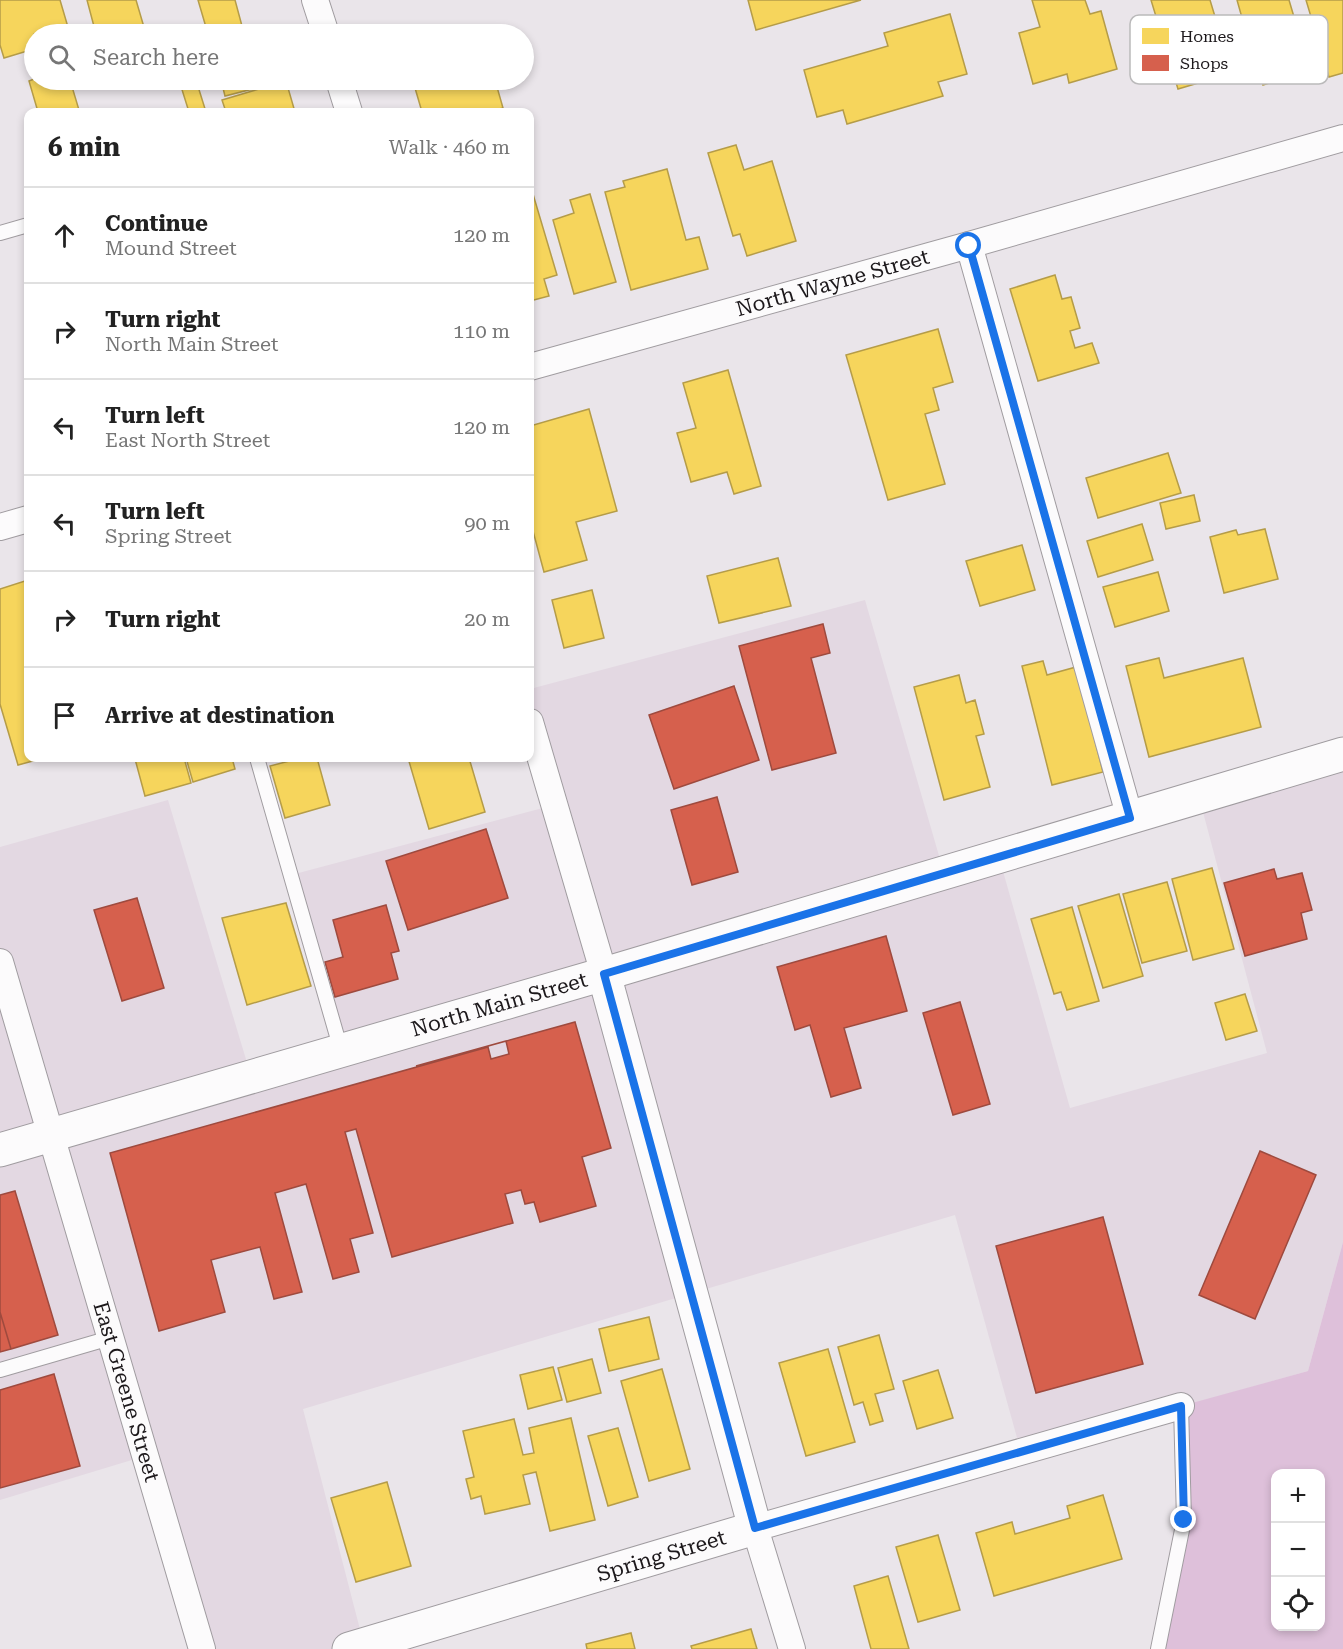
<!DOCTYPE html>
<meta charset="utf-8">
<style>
:root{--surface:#fff;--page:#f2f2f2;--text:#222;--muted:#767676;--line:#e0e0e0}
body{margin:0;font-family:"Roboto Serif",serif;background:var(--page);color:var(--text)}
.controls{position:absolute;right:18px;bottom:18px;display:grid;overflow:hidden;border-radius:12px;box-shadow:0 3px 9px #0003}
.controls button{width:54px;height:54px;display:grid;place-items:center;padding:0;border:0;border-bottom:2px solid var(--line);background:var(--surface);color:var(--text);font:30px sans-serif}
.stop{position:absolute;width:18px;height:18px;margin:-14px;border:4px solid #1a73e8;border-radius:50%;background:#fff}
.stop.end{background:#1a73e8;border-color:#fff;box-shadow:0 2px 6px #0008}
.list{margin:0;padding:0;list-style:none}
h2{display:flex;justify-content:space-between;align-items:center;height:78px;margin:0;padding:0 24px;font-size:26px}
h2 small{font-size:20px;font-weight:400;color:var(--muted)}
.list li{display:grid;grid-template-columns:39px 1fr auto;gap:18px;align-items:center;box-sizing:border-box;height:96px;padding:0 24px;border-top:2px solid var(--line)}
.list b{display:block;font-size:22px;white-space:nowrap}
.list p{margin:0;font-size:20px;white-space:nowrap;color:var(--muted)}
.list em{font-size:20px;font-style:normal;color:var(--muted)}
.icon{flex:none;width:33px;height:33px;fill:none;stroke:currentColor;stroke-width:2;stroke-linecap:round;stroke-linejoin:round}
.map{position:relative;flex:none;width:1343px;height:1649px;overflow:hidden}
.search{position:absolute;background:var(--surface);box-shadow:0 3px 9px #0003;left:24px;top:24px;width:510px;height:66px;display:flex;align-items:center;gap:15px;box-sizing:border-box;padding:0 21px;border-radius:33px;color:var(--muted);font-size:22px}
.panel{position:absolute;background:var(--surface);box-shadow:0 3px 9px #0003;left:24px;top:108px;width:510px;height:654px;border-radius:12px}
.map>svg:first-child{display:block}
.built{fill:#e3d8e2}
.green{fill:#dec0da;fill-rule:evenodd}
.homes{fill:#f6d55c;stroke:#b59c48;stroke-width:1.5}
.shops{fill:#d6604d;stroke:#9e4a3e;stroke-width:1.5}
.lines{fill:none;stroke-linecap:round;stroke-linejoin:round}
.lane-casing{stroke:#a09ca0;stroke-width:16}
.street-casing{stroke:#a09ca0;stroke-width:28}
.secondary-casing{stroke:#a09ca0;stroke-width:35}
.lane{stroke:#fcfbfc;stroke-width:14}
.street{stroke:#fcfbfc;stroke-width:26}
.secondary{stroke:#fcfbfc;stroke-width:33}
.route{stroke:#1a73e8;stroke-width:8}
.labels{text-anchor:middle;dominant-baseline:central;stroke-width:6;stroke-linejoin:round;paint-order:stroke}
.street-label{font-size:21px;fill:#1c181b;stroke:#fff}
.key{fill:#fff;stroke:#bbbabb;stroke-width:1.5}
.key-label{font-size:16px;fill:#1c181b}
</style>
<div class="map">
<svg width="1343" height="1649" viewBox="0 0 1343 1649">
<rect width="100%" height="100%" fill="#eae5ea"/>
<!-- built -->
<path class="built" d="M865,600L944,873L999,857L1070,1108L1267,1053L1199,797L1343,754V1242L1308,1371L1021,1452L955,1215L303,1409L364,1645L349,1649H202L145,1456L0,1500V847L168,800L251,1076L341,1050L291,875L554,805L530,722V689Z"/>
<!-- green -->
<path class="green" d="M1343,1242V1649H1158L1184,1520L1181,1406L1308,1371ZM1276,1474H1320V1626H1276Z"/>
<!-- homes -->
<path class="homes" d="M0,0H60L70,34H34V49L4,58L0,45Z
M87,0H136L146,34H96Z
M198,0H235L242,26L208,34Z
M748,0H861L756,30Z
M1032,0H1085L1090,14L1101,11L1117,69L1069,83L1067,74L1033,84L1019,33L1040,27Z
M1151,0H1210L1232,73L1178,89Z
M1237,0H1289L1310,71L1263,85L1256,60L1243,64L1235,35L1246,32Z
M1306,0H1343V73L1329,77Z
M950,14L967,74L938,82L943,96L847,124L843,110L817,117L804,70L888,46L884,33Z
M34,79L70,80L79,110L38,112L29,81Z
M179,80H196L206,112H189Z
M221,80H283L284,81L225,96Z
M420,80H495L503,108L488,112H422L413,81Z
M286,81L295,112H226L222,100Z
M736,145L744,170L772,161L796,241L747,256L740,234L733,236L708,153Z
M667,169L686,240L699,237L708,269L631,290L605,192L625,187L623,181Z
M530,184L557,275L544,279L549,296L530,301Z
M590,194L616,282L574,294L553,220L574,213L570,200Z
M1055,275L1062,299L1071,297L1080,328L1070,331L1075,348L1092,343L1099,363L1038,381L1010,289Z
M938,329L953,382L933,388L939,410L925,414L945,484L888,500L846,355Z
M728,370L761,486L734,494L727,472L691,482L677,433L696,428L683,383Z
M589,409L617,511L576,522L587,560L544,572L530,520V426Z
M1168,453L1181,493L1098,518L1086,478Z
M1194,495L1200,521L1166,529L1160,503Z
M1142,524L1153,560L1098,577L1087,541Z
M1265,529L1278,579L1224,593L1210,537L1236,530L1238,535Z
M1022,545L1035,590L980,606L966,561Z
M778,558L791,606L719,623L707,576Z
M1158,572L1169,611L1115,627L1103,587Z
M28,580V758H44L18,765L0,704V589Z
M592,590L604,638L564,648L552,600Z
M1159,658L1164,678L1243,658L1261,727L1149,757L1126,666Z
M1043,661L1047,675L1076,667L1103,772L1052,785L1022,666Z
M959,675L966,703L975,700L984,734L976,736L990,787L944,800L914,687Z
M184,758L191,783L145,796L135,759Z
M186,758H232L235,769L193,782Z
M301,758H317L330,805L285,818L270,766Z
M408,758H469L485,812L429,829Z
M1212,868L1234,949L1193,960L1172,879Z
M1167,882L1187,951L1142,963L1123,894Z
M1119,894L1143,976L1103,988L1078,906Z
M286,903L311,986L247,1005L222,918Z
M1072,907L1099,1001L1067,1010L1061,992L1054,994L1031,919Z
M1245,994L1257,1031L1226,1040L1215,1003Z
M649,1317L659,1359L609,1371L599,1329Z
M879,1335L894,1389L875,1394L883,1421L870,1425L863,1402L854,1405L838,1347Z
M828,1349L855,1442L806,1456L779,1363Z
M592,1359L601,1393L567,1402L558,1368Z
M553,1367L562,1400L528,1409L520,1375Z
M662,1369L690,1469L649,1481L621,1381Z
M938,1370L953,1418L917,1429L903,1381Z
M571,1418L595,1520L550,1531L536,1472L523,1475L530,1504L485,1514L481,1496L471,1499L466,1479L474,1477L463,1431L514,1419L523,1455L534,1453L529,1428Z
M618,1428L638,1497L608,1506L588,1436Z
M387,1482L411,1566L356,1582L331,1498Z
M1103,1495L1122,1559L994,1596L976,1533L1012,1522L1015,1534L1070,1518L1067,1506Z
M938,1535L960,1610L918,1622L896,1547Z
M888,1576L909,1649H871L854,1586Z
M751,1629L757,1649H692L691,1646Z
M631,1633L635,1649H587L586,1644Z"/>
<!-- shops -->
<path class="shops" d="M823,624L830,653L811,658L836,753L772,770L739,646Z
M734,686L759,760L674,789L649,715Z
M717,797L738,872L692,885L671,810Z
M486,829L508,898L408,930L386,861Z
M1274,869L1277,879L1302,873L1312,910L1301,913L1307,939L1245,956L1224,883Z
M137,898L164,988L122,1001L94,910Z
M386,905L399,951L391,953L398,979L335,997L325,962L343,957L333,920Z
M886,936L907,1011L844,1028L861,1088L831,1097L810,1025L795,1030L777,967Z
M960,1002L990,1104L953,1115L923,1013Z
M575,1022L611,1148L582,1157L596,1206L540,1222L534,1202L525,1204L521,1190L505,1194L513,1223L392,1257L356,1129L345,1132L373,1233L350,1239L359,1272L333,1279L306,1184L275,1193L302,1292L274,1299L260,1247L211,1260L225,1312L159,1331L110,1153L488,1047L491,1059L509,1054L506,1041L416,1066Z
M1260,1151L1316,1175L1255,1319L1199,1295Z
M15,1191L58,1335L11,1349L0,1312V1195Z
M1103,1217L1143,1364L1036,1393L996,1246Z
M0,1312L11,1349L0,1352Z
M54,1374L80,1466L0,1488V1390Z"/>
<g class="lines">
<defs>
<path id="lane" d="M0,233L28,225
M257,758L341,1050
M0,1370L110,1338
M1158,1649L1184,1520L1181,1406"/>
<g id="street">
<path d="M315,0L326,34"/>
<path d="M339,80L349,112"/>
<path d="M969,245L1130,818"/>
<path id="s1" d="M530,367L969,245L1343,138"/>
<path d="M0,527L28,519"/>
<path d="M530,722L604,974"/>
<path id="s2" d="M0,962L202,1649"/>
<path d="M792,1649L755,1528L1181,1406"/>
</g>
<g id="secondary">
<path id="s3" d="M0,1150L604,974L1343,754"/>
<path id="s4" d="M349,1649L755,1528L604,974"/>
</g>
</defs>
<!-- lane casing -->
<use href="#lane" class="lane-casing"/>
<!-- street casing -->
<use href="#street" class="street-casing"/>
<!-- secondary casing -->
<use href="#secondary" class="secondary-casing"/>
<!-- lane -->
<use href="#lane" class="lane"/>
<!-- street -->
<use href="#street" class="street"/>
<!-- secondary -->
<use href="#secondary" class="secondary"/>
</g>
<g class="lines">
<!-- route -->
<path class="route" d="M969,246L1130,818L604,974L755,1528L1181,1406L1184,1520"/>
</g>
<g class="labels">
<!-- street labels -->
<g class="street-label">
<text stroke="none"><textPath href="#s1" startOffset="314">North Wayne Street</textPath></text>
<text stroke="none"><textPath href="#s3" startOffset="520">North Main Street</textPath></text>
<text stroke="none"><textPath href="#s2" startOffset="448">East Greene Street</textPath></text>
<text stroke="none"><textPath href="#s4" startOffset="326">Spring Street</textPath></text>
</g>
</g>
<!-- legend -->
<rect x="1130" y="15" width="198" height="69" rx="9" class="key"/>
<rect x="1142" y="28" width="27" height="16" fill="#f6d55c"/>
<rect x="1142" y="55" width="27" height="16" fill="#d6604d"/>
<g class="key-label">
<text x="1180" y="42">Homes</text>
<text x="1180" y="69">Shops</text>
</g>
</svg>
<div class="controls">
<button>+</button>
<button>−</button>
<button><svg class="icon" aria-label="locate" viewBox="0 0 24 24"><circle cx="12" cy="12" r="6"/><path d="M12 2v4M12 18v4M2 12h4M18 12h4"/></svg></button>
</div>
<div class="stop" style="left:969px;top:246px"></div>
<div class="stop end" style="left:1184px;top:1520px"></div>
<div class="search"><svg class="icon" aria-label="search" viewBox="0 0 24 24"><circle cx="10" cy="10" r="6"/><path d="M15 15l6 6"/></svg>Search here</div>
<section class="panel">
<h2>6 min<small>Walk · 460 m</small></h2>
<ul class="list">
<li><svg class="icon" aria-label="ahead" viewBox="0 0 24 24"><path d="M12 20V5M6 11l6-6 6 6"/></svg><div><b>Continue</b><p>Mound Street</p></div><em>120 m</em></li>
<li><svg class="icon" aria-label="right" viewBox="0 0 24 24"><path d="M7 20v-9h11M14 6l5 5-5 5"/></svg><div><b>Turn right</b><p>North Main Street</p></div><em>110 m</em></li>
<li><svg class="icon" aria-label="left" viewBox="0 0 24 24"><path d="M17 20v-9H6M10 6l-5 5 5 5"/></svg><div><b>Turn left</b><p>East North Street</p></div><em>120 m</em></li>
<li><svg class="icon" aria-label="left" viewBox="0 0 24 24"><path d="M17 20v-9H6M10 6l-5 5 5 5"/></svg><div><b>Turn left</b><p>Spring Street</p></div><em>90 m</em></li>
<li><svg class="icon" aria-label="right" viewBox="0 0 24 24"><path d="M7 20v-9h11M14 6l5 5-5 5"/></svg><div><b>Turn right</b></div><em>20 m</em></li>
<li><svg class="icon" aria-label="arrive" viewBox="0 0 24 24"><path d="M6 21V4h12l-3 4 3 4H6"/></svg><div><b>Arrive at destination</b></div></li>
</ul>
</section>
</div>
